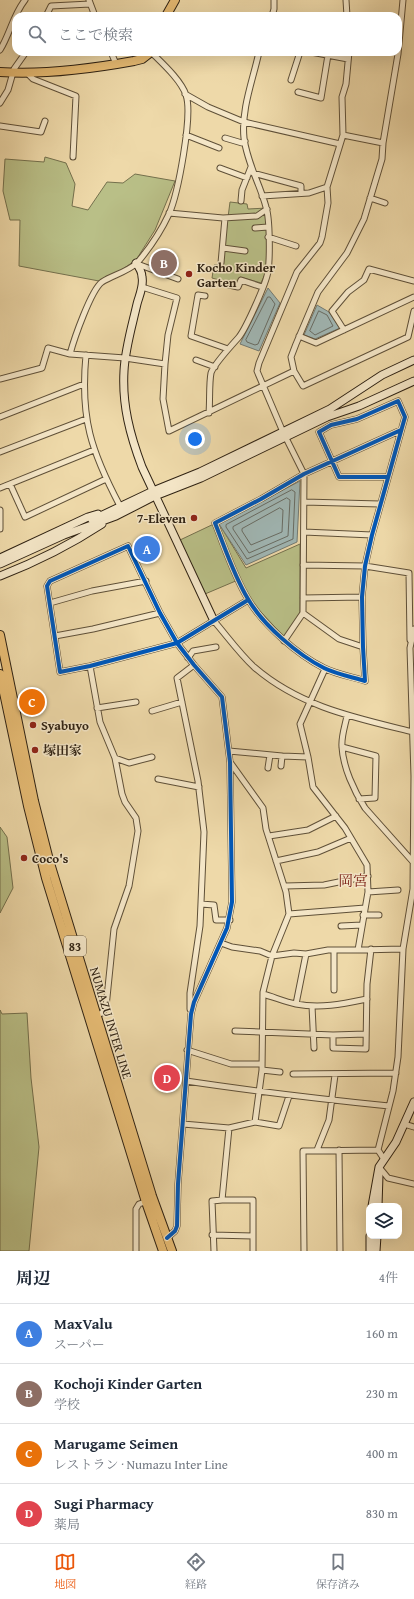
<!DOCTYPE html>
<html lang="ja">
<meta charset="utf-8">
<style>
:root{--surface:#fff;--page:#f2f2f3;--text:#1f2937;--muted:#747a83;--line:#e0e1e3;--accent:#ea580c}
body{margin:0;font-family:"Gentium Book Plus","Noto Serif JP",serif;background:var(--page);color:var(--text)}
.controls{position:absolute;right:12px;bottom:12px;display:grid;overflow:hidden;border-radius:8px;box-shadow:0 4px 16px #0002}
.controls button{width:36px;height:36px;display:grid;place-items:center;padding:0;border:0;border-bottom:1px solid var(--line);background:var(--surface);color:var(--text);font:20px sans-serif}
.you{position:absolute;left:195px;top:439px;width:14px;height:14px;margin:-10px;border:3px solid #fff;border-radius:50%;background:#1a73e8;box-shadow:0 0 0 6px #1a73e833}
.badge{display:grid;place-items:center;width:26px;height:26px;border-radius:50%;background:var(--accent);color:#fff;font-size:13px;font-weight:700}
.pin{position:absolute;translate:-50% -50%;border:2px solid #fff;box-shadow:0 1px 4px #0006}
.list{margin:0;padding:0;list-style:none}
h2{display:flex;justify-content:space-between;align-items:center;height:52px;margin:0;padding:0 16px;font-size:17px}
h2 small{font-size:13px;font-weight:400;color:var(--muted)}
.list li{display:grid;grid-template-columns:26px 1fr auto;gap:12px;align-items:center;box-sizing:border-box;height:60px;padding:0 16px;border-top:1px solid var(--line)}
.list b{display:block;font-size:15px;white-space:nowrap}
.list p{margin:0;font-size:13px;white-space:nowrap;color:var(--muted)}
.list em{font-size:13px;font-style:normal;color:var(--muted)}
.icon{flex:none;width:22px;height:22px;fill:none;stroke:currentColor;stroke-width:2;stroke-linecap:round;stroke-linejoin:round}
.map{position:relative;flex:none;width:414px;height:1251px;overflow:hidden}
.search{position:absolute;background:var(--surface);box-shadow:0 4px 16px #0002;left:12px;right:12px;top:12px;height:44px;display:flex;align-items:center;gap:10px;box-sizing:border-box;padding:0 14px;border-radius:12px;color:var(--muted);font-size:15px}
.sheet{height:292px;background:var(--surface)}
nav{display:flex;justify-content:space-around;align-items:center;box-sizing:border-box;height:56px;border-top:1px solid var(--line);background:var(--surface);font-size:11px;color:var(--muted)}
nav a{display:grid;justify-items:center;gap:2px}
nav .on{color:var(--accent)}
.map>svg:first-child{display:block}
.green{fill:#b9bf87;stroke:#74704d}
.water{fill:#a0b7b5;stroke:#737b74}
.lines{fill:none;stroke-linecap:round;stroke-linejoin:round}
.shore{stroke:#686c64;stroke-width:1}
.street-casing{stroke:#5f5038;stroke-width:7}
.secondary-casing{stroke:#2f2213;stroke-width:9}
.primary-casing{stroke:#2f2213;stroke-width:10}
.street{stroke:#f4e6c7;stroke-width:5}
.secondary{stroke:#f4e6c7;stroke-width:7}
.primary{stroke:#e7bc74;stroke-width:8}
.cycleway-casing{stroke:#f4e6c7;stroke-width:6}
.cycleway{stroke:#0057b8;stroke-width:4}
.poi-dot{fill:#8f2418;stroke:#f4e6c7;stroke-width:1.5}
.labels{text-anchor:middle;dominant-baseline:central;stroke-width:3;stroke-linejoin:round;paint-order:stroke}
.shield{fill:#f4e6c7;stroke:#6a5d49;stroke-width:1}
.shield-label{font-size:12px;font-weight:bold;fill:#2f2213}
.poi-label{font-size:13px;font-weight:bold;fill:#2f2213;stroke:#f4e6c7;text-anchor:start}
.street-label{font-size:13px;fill:#2f2213;stroke:#f4e6c7}
.quarter-label{font-size:15px;fill:#7a1f14;stroke:#f4e6c7}
</style>
<div class="map">
<svg width="414" height="1251" viewBox="0 0 414 1251">
<rect width="100%" height="100%" fill="#eed9a9"/>
<filter id="stains"><feTurbulence type="fractalNoise" baseFrequency=".005" numOctaves="4"/><feColorMatrix values="0 0 0 0 .2 0 0 0 0 .09 0 0 0 0 .02 0 0 0 .5 -.17"/></filter>
<radialGradient id="worn" r=".72"><stop offset=".6" stop-color="#630" stop-opacity="0"/><stop offset="1" stop-color="#630" stop-opacity=".3"/></radialGradient>
<!-- green -->
<path class="green" d="M45,157L66,163L75,184L72,206L88,210L107,182L123,183L135,174L175,181L155,230L136,260L111,277L107,276L99,281L19,266L20,220H10L3,191L5,159L44,162Z
M230,202L247,204L248,209L267,208V270L261,283L240,277L237,285L212,278L214,265L222,264Z
M218,522L246,568L300,544V614L285,638L249,599L238,580L205,594L180,540Z
M0,827L7,837L13,888L0,913Z
M0,1010L2,1014L27,1013L31,1078L39,1147L29,1251H0Z"/>
<!-- water -->
<path class="water" d="M268,288L280,303L259,351L240,344Z
M317,305L329,312L340,328L315,339L304,335Z
M300,481L297,542L246,565L219,524Z"/>
<g class="lines">
<!-- shore -->
<path class="shore" d="M268,297H270L275,304L258,344L255,345L247,342L246,340Z
M319,311L327,315L333,326L315,335L310,331Z
M292,490L295,492L293,539L247,559L226,527V525Z
M287,498L290,500L288,536L249,553L233,529V527Z
M280,508L283,510L282,532L251,545L242,531V529Z"/>
<defs>
<path id="street" d="M89,0L95,16
M346,0L347,16
M403,0L398,54L383,143L382,159L364,219L347,253L318,292L296,344L291,357L294,371L303,386L408,337L414,311
M46,16L51,6L90,4
M272,16L274,9V0
M0,50C10,34 13,15 25,0
M111,52L116,64
M311,52L348,59
M27,73L33,79L76,96L73,157
M291,80L300,52
M298,92L321,98L328,55
M185,94L208,107L244,122L340,144
M0,103L8,90L14,69L26,52
M0,126L41,132L45,121
M186,135L219,148
M343,135L383,143
M225,138L242,143L245,141
M220,168L247,178
M253,173L301,186V193
M262,196L309,193L327,187L343,135L342,97L346,84L349,52
M370,198L385,203
M241,201L242,190L251,167
M169,213L223,218L257,216L267,209
M255,228L268,227
M268,237L296,246
M223,248L245,251
M221,263L225,218
M139,267L140,265L178,279
M229,285L238,287L241,280L262,287
M205,296L198,295L191,336L228,349
M344,330L332,311L348,292L364,280L369,269L414,281
M299,336L316,343L414,297
M70,354C74,339 91,290 102,282C113,275 127,272 137,263C149,249 161,231 169,214C178,194 193,115 186,95C181,80 162,63 151,52
M86,355C80,418 91,451 120,506
M196,360L215,367
M165,364L163,399L169,431L294,371
M0,379L42,368L48,348L70,354L125,358L165,364L168,335L177,298L142,287
M209,413C210,402 209,383 211,373C214,364 232,345 239,337C246,328 267,282 268,271C270,258 270,219 266,207C260,184 247,163 244,138C241,109 253,80 259,52
M0,417L84,384
M0,452L86,419
M388,477H339L319,432L331,425L357,419L398,401L405,417L372,535L365,566L362,597L363,647L365,681C352,677 336,674 324,668C298,655 263,625 248,599C234,576 225,548 215,523L261,499L304,474L401,430
M10,484L25,517L106,479
M0,488L94,450
M304,502L380,504
M0,510V529
M304,532L372,535
M303,565L365,566L409,573L410,640
M303,598L362,597
M50,603L92,591L146,581
M303,613L339,639L363,647
M214,621C227,636 239,653 254,667C300,707 356,718 413,732
M55,636L93,629L160,613
M284,641L303,613L304,474L283,432L257,371L259,363L297,272L320,243L322,237L328,203L327,187
M188,658L193,651L216,647
M90,666L100,722L115,758L122,794L125,802L136,818L138,831L129,886L114,929L106,1007L102,1013L94,1016
M97,708L136,702
M152,711L182,702
M347,716C345,726 341,737 342,747C343,767 354,791 365,808L414,863
M342,747L376,756L375,798L359,799
M229,751L282,756L308,757
M115,758L129,763L152,757
M230,762L263,808L266,829L286,892L289,914L272,956L263,992L262,1070L255,1122
M281,766L282,756
M268,768L270,755
M158,779L199,787
M269,836L308,830L336,816
M276,861L318,852L351,838
M285,886L324,885L368,876
M368,892L398,890
M201,904L214,905L216,920H230
M289,914L365,908
M363,915H379
M341,926L362,925
M221,943L232,947L260,951L272,956L294,953L306,954L328,950H358L368,892L367,865L345,828L313,787L308,757L300,724L325,669
M334,950V990
M358,950L403,949
M263,994C274,997 285,1002 296,1004C320,1009 343,1004 367,999
M296,1004L306,954
M312,1006L314,1048
M190,1009V993L200,926L204,832L198,781L177,678L194,665
M235,1031L333,1035L366,1034
M333,1035V1048L366,1049L367,984L371,949
M187,1050L231,1064H262
M262,1070L280,1072
M293,1074L396,1073
M186,1081C253,1091 321,1099 389,1106
M183,1124L229,1128L255,1122L279,1126L289,1096
M404,1124L414,1127
M317,1150L329,1120L335,1075
M339,1150L340,1251
M384,1159L378,1150L393,1091L398,1057L403,949L413,889L414,776L410,648L414,629
M379,1167L388,1178L414,1184
M222,1200L229,1128
M212,1235L253,1236
M167,1238L175,1231L177,1226L178,1184L191,1014L194,1002L227,928L232,902L230,762L222,697L194,665L177,643L160,613L128,546L50,581L47,586L60,672L90,666L177,643L248,600
M136,1251V1209L139,1204L148,1201
M214,1251L212,1201L222,1200H253V1251
M304,1251L303,1151L378,1150"/>
<path id="secondary" d="M136,263C139,267 142,272 142,277C144,286 139,296 137,304C132,326 125,349 124,371C122,405 130,435 142,467L214,621
M92,520L153,491L200,472L330,409L382,375L414,360
M0,558L88,517L98,514
M0,564L64,535L116,516L155,496L201,478L327,417L359,406L414,381
M0,576C36,562 70,545 102,524
M372,1206L379,1167L396,1142L414,1102
M378,1206L379,1175
M370,1251V1236
M376,1251L377,1236"/>
<path id="primary" d="M166,16L175,0
M0,72C45,75 90,69 134,61L142,59L151,52
M0,635L34,801L49,860L152,1196L172,1251
M0,674L28,806L46,878L146,1202L163,1251"/>
</defs>
<!-- street casing -->
<use href="#street" class="street-casing"/>
<!-- secondary casing -->
<use href="#secondary" class="secondary-casing"/>
<!-- primary casing -->
<use href="#primary" class="primary-casing"/>
<!-- street -->
<use href="#street" class="street"/>
<!-- secondary -->
<use href="#secondary" class="secondary"/>
<!-- primary -->
<use href="#primary" class="primary"/>
<defs>
<path id="cycleway" d="M388,477H339L319,432L331,425L357,419L398,401L405,417L372,535L365,566L362,597L363,647L365,681C352,677 336,674 324,668C298,655 263,625 248,599C234,576 225,548 215,523L261,499L304,474L401,430
M167,1238L175,1231L177,1226L178,1184L191,1014L194,1002L227,928L232,902L230,762L222,697L194,665L177,643L160,613L128,546L50,581L47,586L60,672L90,666L177,643L248,600"/>
</defs>
<!-- cycleway casing -->
<use href="#cycleway" class="cycleway-casing"/>
<!-- cycleway -->
<use href="#cycleway" class="cycleway"/>
</g>
<!-- markers -->
<g class="poi-dot">
<circle cx="189" cy="274" r="4"/>
<circle cx="194" cy="518" r="4"/>
<circle cx="33" cy="725" r="4"/>
<circle cx="35" cy="750" r="4"/>
<circle cx="24" cy="858" r="4"/>
</g>
<g class="labels">
<!-- shield labels -->
<rect class="shield" x="64" y="936" width="22" height="20" rx="3"/>
<g class="shield-label">
<text x="75" y="946">83</text>
</g>
<!-- poi labels -->
<g class="poi-label">
<text x="197" y="267">Kocho Kinder<tspan x="197" dy="15">Garten</tspan></text>
<text x="186" y="518" text-anchor="end">7-Eleven</text>
<text x="41" y="725">Syabuyo</text>
<text x="43" y="750">塚田家</text>
<text x="32" y="858">Coco's</text>
</g>
<!-- street labels -->
<g class="street-label">
<text transform="translate(111 1023) rotate(73)">NUMAZU INTER LINE</text>
</g>
<!-- quarter labels -->
<g class="quarter-label">
<text x="353" y="880">岡宮</text>
</g>
</g>
<rect width="100%" height="100%" filter="url(#stains)"/>
<rect width="100%" height="100%" fill="url(#worn)"/>
</svg>
<div class="controls">
<button><svg class="icon" aria-label="layers" viewBox="0 0 24 24"><path d="M12 4l9 5-9 5-9-5zM3 14l9 5 9-5"/></svg></button>
</div>
<div class="you"></div>
<div class="pin badge" style="left:147px;top:549px;background:#3f7fe0">A</div>
<div class="pin badge" style="left:164px;top:263px;background:#8d6e63">B</div>
<div class="pin badge" style="left:32px;top:702px;background:#e8710a">C</div>
<div class="pin badge" style="left:167px;top:1078px;background:#e0444e">D</div>
<div class="search"><svg class="icon" aria-label="search" viewBox="0 0 24 24"><circle cx="10" cy="10" r="6"/><path d="M15 15l6 6"/></svg>ここで検索</div>
</div>
<section class="sheet">
<h2>周辺<small>4件</small></h2>
<ul class="list">
<li><span class="badge" style="background:#3f7fe0">A</span><div><b>MaxValu</b><p>スーパー</p></div><em>160 m</em></li>
<li><span class="badge" style="background:#8d6e63">B</span><div><b>Kochoji Kinder Garten</b><p>学校</p></div><em>230 m</em></li>
<li><span class="badge" style="background:#e8710a">C</span><div><b>Marugame Seimen</b><p>レストラン · Numazu Inter Line</p></div><em>400 m</em></li>
<li><span class="badge" style="background:#e0444e">D</span><div><b>Sugi Pharmacy</b><p>薬局</p></div><em>830 m</em></li>
</ul>
</section>
<nav>
<a class="on"><svg class="icon" aria-label="map" viewBox="0 0 24 24"><path d="M3 6l6-2 6 2 6-2v14l-6 2-6-2-6 2zM9 4v14M15 6v14"/></svg>地図</a>
<a><svg class="icon" aria-label="directions" viewBox="0 0 24 24"><path d="M12 3l9 9-9 9-9-9zM9 14v-3h6M13 9l2 2-2 2"/></svg>経路</a>
<a><svg class="icon" aria-label="saved" viewBox="0 0 24 24"><path d="M7 4h10v16l-5-4-5 4z"/></svg>保存済み</a>
</nav>
